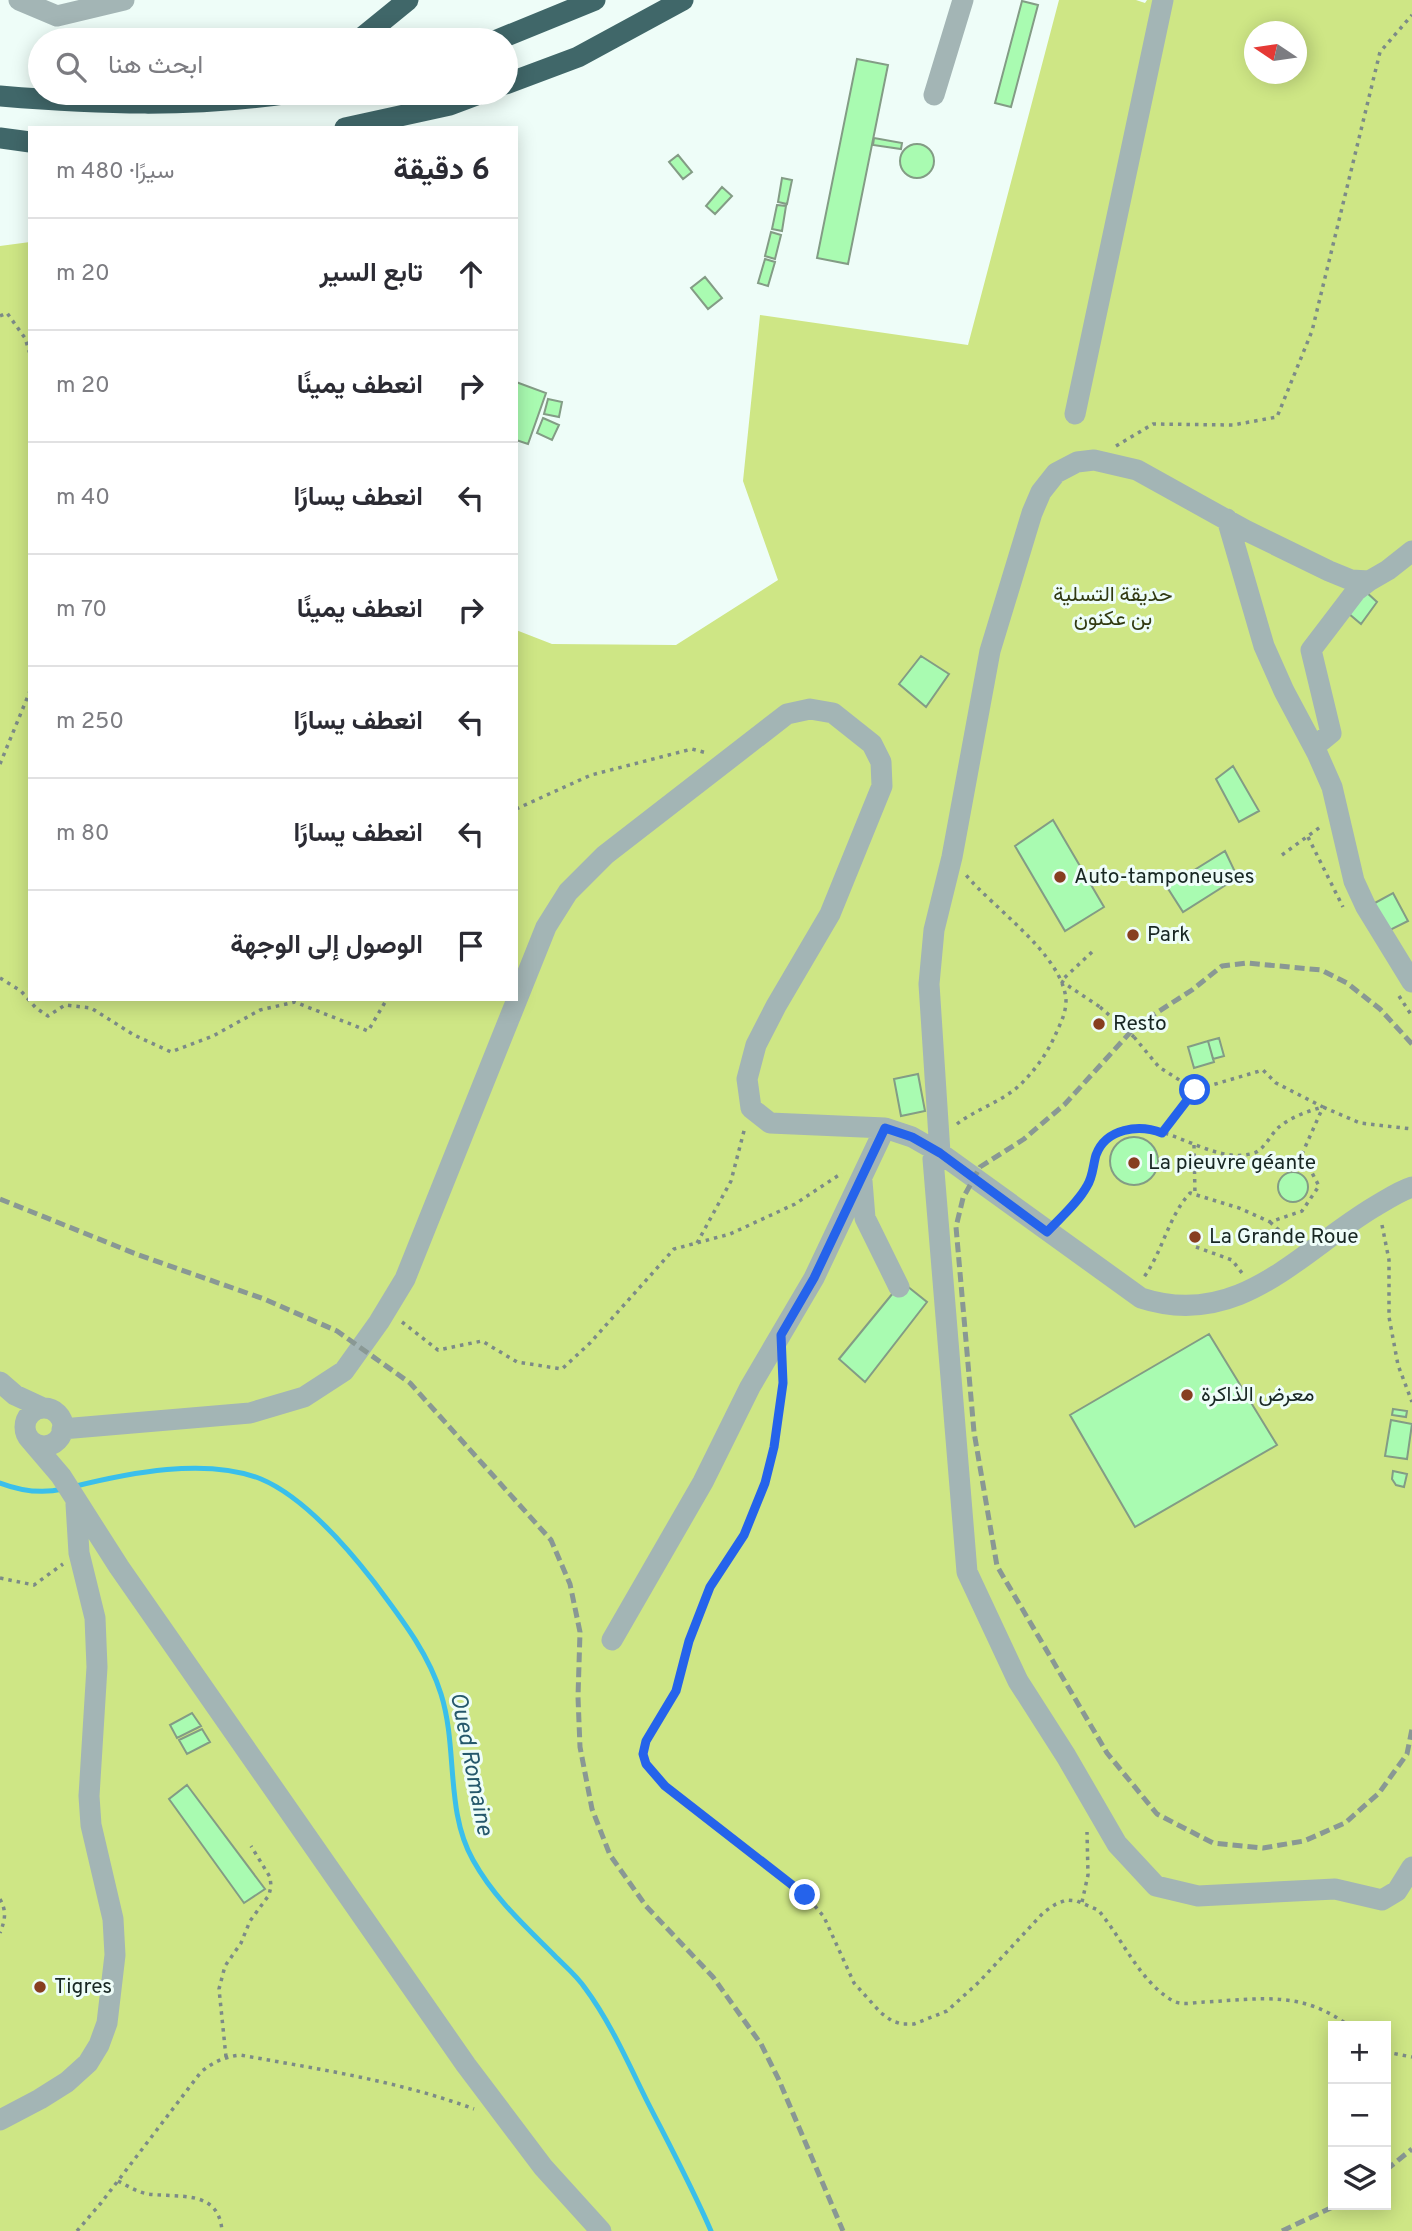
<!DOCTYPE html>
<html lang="ar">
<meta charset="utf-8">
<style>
:root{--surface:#fff;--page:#f2f2f3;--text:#2b2b33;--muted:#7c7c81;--line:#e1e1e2}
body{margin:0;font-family:Overpass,Vazirmatn,sans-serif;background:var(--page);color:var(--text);direction:rtl}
.controls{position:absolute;right:21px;bottom:21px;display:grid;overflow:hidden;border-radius:0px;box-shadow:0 4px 18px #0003}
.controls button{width:63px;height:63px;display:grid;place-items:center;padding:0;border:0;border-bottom:2px solid var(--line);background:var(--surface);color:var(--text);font:35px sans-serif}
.compass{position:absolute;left:1244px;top:21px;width:63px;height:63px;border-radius:50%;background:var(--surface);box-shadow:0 4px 18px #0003;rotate:283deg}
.stop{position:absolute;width:21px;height:21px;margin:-16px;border:5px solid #2563eb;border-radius:50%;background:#fff}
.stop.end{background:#2563eb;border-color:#fff;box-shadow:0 2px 7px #0008}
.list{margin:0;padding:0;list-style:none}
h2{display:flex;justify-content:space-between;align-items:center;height:91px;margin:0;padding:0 28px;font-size:30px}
h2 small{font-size:23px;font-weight:400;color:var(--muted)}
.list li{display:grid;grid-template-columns:46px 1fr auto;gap:21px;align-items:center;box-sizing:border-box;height:112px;padding:0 28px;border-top:2px solid var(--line)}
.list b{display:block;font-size:26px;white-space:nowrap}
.list em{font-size:23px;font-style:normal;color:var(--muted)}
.icon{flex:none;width:38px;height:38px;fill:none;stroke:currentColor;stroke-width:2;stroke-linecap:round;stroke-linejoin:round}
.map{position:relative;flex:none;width:1412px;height:2231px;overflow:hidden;direction:ltr}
.search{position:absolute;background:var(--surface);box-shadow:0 4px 18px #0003;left:28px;top:28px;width:490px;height:77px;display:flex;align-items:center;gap:18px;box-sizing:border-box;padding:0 24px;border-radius:38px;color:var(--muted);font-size:26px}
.panel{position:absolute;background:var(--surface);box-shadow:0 4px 18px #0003;left:28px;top:126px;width:490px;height:875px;border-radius:0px;direction:rtl}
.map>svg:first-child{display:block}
.green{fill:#cee685;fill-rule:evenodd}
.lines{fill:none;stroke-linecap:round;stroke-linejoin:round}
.stream{stroke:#3abfeb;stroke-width:5}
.building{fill:#a9fbb1;stroke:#839c85;stroke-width:2}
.path{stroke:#7c8b87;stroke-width:3.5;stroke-dasharray:3.5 5;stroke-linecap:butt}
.minor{stroke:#a3b5b5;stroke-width:21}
.highway{stroke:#406769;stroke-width:21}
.rail{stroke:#899894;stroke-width:5;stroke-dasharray:10 5;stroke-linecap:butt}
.path-bridge{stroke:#7c8b87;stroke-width:3.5;stroke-dasharray:3.5 5;stroke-linecap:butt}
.route{stroke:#2563eb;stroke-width:9}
.poi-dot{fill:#873e20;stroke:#eefdf8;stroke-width:2.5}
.labels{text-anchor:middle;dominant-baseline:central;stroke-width:6;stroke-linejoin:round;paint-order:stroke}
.park-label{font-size:21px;fill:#313a11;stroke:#eefdf8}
.poi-label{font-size:21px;fill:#182723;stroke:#eefdf8;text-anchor:start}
.water-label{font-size:23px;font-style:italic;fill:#25586b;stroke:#eefdf8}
</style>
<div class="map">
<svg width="1412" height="2231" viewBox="0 0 1412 2231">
<rect width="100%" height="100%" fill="#eefdf8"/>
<!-- green -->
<path class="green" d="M1059,0H1136L1145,3L1147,0H1412V2231H0V246L30,242V999H516V630L552,644L676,645L778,580L743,481L760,315L968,345ZM1254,32H1296V74H1254ZM1333,2026H1386V2205H1333Z"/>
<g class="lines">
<!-- stream -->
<path class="stream" d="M0,1483C21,1491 41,1494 63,1489
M72,1487C128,1473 206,1457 261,1479C304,1497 346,1546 374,1582C400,1617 428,1652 441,1694C458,1748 445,1811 473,1860C494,1898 525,1926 555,1956C565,1966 577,1976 585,1988C611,2023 629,2065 648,2103C670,2146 692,2187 711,2231"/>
</g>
<!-- building -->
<path class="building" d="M1022,1L1038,5L1011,107L995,103Z
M857,59L888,65L848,264L817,258Z
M874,138L902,143L901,149L873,145Z
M900 161a17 17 0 1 1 34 0a17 17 0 1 1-34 0Z
M678,155L692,172L683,179L669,162Z
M782,178L792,180L787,204L778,202Z
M722,187L732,196L715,214L706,206Z
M777,205L786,206L782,231L772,229Z
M771,232L781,235L775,259L765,256Z
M765,259L775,262L768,286L758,283Z
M705,277L722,298L708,309L691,288Z
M516,382L546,393L528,444L516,440Z
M548,399L562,402L559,417L544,414Z
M543,418L559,425L552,440L537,433Z
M1365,591L1377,602L1361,624L1348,613Z
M921,656L949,674L926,707L899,684Z
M1233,766L1259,811L1239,822L1216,779Z
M1053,820L1104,907L1065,931L1015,846Z
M1225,851L1235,872L1237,871L1240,876L1183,912L1167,887Z
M1393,893L1408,921L1388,931L1373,904Z
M1219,1038L1224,1056L1213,1059L1208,1041Z
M1208,1041L1214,1062L1194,1068L1188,1047Z
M918,1074L925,1111L901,1116L894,1079Z
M1110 1161a24 24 0 1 1 48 0a24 24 0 1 1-48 0Z
M1278 1187a15 15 0 1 1 30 0a15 15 0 1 1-30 0Z
M902,1282L927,1302L865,1382L839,1359Z
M1209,1334L1277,1445L1135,1527L1070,1415Z
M1393,1409L1407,1411L1406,1417L1392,1415Z
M1391,1420L1412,1424L1407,1459L1385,1456Z
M1393,1471L1407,1474L1404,1487L1396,1485L1392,1479Z
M192,1713L201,1726L177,1738L170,1725Z
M202,1729L210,1742L187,1754L179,1740Z
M187,1785L265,1889L244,1903L169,1799Z"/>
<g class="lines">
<!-- path -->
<path class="path" d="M0,316L7,313L25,338L30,354
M1116,446L1153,424L1233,425L1277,417L1312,331L1380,52L1412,15
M0,764L30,691
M516,809L591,775L692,749L707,753
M1308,837L1343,907
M1282,855L1323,825
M1092,952L1061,981L1100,1007
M0,978L21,991L36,1008L48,1016L65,1005L91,1008L134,1035L171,1052L213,1036L260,1010L295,1002L368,1031L387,999
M1399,996L1412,1016
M1134,1037L1159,1067L1195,1090L1263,1070L1276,1083L1323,1107L1302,1154L1319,1186L1302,1211L1270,1222L1239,1208L1190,1193C1168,1217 1163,1251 1144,1277
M957,1124C976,1109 1002,1102 1021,1084C1036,1069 1049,1051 1057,1031C1062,1021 1066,1011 1066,1000C1063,955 993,908 966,875
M1162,1133L1195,1090
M1194,1145L1195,1195
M1061,1217C1070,1207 1083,1196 1088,1184C1096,1167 1094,1149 1110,1137C1154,1106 1207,1168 1254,1153C1264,1150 1271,1134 1279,1127C1291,1117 1308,1111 1323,1107L1360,1123L1412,1129
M1270,1222L1281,1232L1289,1245
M1382,1225L1389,1260V1317L1398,1365L1412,1402
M697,1243L731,1181L745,1127
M1196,1247L1232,1260L1242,1273
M402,1322L438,1350L482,1341L517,1362L562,1369L590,1343L674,1249L730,1234L795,1204L842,1173
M783,1370L780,1406L766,1483L744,1535L710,1587L689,1641L676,1691L646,1741L643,1754L646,1764L665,1786L805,1894L824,1917L854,1983L881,2013L892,2021L902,2024H914L947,2011L979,1982L1044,1912L1056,1904L1066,1900L1077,1901L1098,1910C1123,1939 1139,1981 1173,2001C1183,2006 1195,2002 1205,2002C1262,1999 1301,1990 1349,2026
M0,1578L34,1585L63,1564
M0,1899C7,1912 5,1920 0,1933
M1082,1902L1088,1875L1087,1832
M1386,2052L1412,2057
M226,2057L219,1989L225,1966L241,1943L250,1921L269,1895L271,1886L270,1877L251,1846
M118,2181C128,2186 137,2192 148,2194C179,2198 219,2189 222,2231
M77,2231L101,2203L201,2072C213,2062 224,2057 240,2055C318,2069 399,2081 474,2109"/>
<!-- minor -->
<path class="minor" d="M19,0L57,16L124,0
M934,95L963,0
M1075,414L1163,0
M1227,519L1264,646L1284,691L1317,753L1332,787L1354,881L1366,907L1412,982
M1314,747L1331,733L1311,650L1356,591L1369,581
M885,1128L912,1137L940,1153L1141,1298C1239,1330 1299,1252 1374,1207C1386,1200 1399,1191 1412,1187
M935,1151L933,1159L967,1572L1018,1681L1066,1756L1117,1844L1156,1886L1198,1896L1335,1889L1382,1900L1397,1891L1412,1867
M940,1153L929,984L934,930L952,857L990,651L1032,513L1041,492L1056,473L1077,462L1094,460L1137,470L1245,530L1329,571L1351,580L1369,581L1388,570L1412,551
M862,1181L865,1218L899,1287
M0,1382L15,1395L43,1408
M25 1427a19 19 0 1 1 38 0a19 19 0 1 1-38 0Z
M62,1429L250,1413L304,1397L344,1371L379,1322L405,1279L546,927L568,892L605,855L787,714L810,709L833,713L872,744L881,762L882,786L830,914L776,1006L756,1045L747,1079L751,1108L770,1123L885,1128L814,1278L750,1387L703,1482L612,1640
M32,1442L61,1476L119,1567L466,2065L543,2167L601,2231
M0,2120L40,2099L67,2082L88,2063L99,2045L107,2023L115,1955L113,1919L91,1825L89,1796L97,1667L95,1618L79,1553L76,1504"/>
<!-- highway -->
<path class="highway" d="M359,40L408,0
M497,40L595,0
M506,84L578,57L683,0
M0,96C97,104 193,108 290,93
M345,128L450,105L482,93
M0,138L30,142"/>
<!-- rail -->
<path class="rail" d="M1412,1044L1380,1009L1347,983L1321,970L1247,963L1222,966L1192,990L1136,1026L1065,1104L1024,1139L980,1167L963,1198L956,1227L974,1432L997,1566L1107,1753L1157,1814L1213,1843L1263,1848L1304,1841L1345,1823L1379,1793L1407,1754L1412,1729
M0,1199L136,1254L264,1299L337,1331L410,1383L551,1540L570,1584L580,1632L578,1697L580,1747L592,1809L610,1855L646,1906L713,1977L761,2044L778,2078L843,2231
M1386,2170L1412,2149
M1282,2231L1337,2205"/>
<!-- path-bridge -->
<path class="path-bridge" d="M1100,1007L1134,1037"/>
</g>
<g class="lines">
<!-- route -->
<path class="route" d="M805,1895L665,1786L646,1764L643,1754L646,1741L676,1691L689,1641L710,1587L744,1535L765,1483L774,1447L783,1383L781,1335L814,1278L885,1128L912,1137L940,1153L1047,1232C1060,1218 1077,1204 1087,1186C1093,1177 1093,1165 1096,1155C1106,1128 1139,1124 1162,1133L1195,1090"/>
</g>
<!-- markers -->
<g class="poi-dot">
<circle cx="1060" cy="877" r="7"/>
<circle cx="1133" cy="935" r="7"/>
<circle cx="1099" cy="1024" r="7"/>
<circle cx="1134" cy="1163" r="7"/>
<circle cx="1195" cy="1237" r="7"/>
<circle cx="1187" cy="1395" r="7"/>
<circle cx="40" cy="1987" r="7"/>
</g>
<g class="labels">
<!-- park labels -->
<g class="park-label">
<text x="1113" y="595">حديقة التسلية<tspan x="1113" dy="24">بن عكنون</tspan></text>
</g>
<!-- poi labels -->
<g class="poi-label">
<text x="1074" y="877">Auto-tamponeuses</text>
<text x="1147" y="935">Park</text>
<text x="1113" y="1024">Resto</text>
<text x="1148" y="1163">La pieuvre géante</text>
<text x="1209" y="1237">La Grande Roue</text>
<text x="1201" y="1395">معرض الذاكرة</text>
<text x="54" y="1987">Tigres</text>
</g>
<!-- water labels -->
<g class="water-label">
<text transform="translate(470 1764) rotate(79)">Oued Romaine</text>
</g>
</g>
</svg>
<div class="controls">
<button>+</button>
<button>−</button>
<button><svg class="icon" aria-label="layers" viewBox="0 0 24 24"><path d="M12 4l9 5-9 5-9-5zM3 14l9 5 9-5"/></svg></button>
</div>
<svg class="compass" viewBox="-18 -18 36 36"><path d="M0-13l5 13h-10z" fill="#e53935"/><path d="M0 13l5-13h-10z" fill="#7c7c81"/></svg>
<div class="stop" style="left:1195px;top:1090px"></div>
<div class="stop end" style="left:805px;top:1895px"></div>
<div class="search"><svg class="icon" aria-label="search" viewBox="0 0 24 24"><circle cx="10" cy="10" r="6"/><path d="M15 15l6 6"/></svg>ابحث هنا</div>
<section class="panel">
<h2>6 دقيقة<small>سيرًا · 480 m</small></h2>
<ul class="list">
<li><svg class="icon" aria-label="ahead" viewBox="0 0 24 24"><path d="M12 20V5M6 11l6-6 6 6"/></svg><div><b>تابع السير</b></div><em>20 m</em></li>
<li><svg class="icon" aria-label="right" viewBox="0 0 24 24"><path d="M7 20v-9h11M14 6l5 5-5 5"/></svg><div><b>انعطف يمينًا</b></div><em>20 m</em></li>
<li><svg class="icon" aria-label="left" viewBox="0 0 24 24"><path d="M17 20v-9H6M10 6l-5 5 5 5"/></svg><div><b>انعطف يسارًا</b></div><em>40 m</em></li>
<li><svg class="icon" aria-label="right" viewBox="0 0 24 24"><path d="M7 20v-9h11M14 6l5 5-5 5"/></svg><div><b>انعطف يمينًا</b></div><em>70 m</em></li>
<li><svg class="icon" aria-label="left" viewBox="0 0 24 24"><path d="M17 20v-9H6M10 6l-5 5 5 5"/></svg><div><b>انعطف يسارًا</b></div><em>250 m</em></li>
<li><svg class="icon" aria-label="left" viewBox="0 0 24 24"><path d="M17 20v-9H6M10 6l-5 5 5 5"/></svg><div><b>انعطف يسارًا</b></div><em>80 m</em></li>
<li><svg class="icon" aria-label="arrive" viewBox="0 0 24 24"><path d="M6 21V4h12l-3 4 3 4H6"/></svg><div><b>الوصول إلى الوجهة</b></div></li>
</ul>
</section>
</div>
